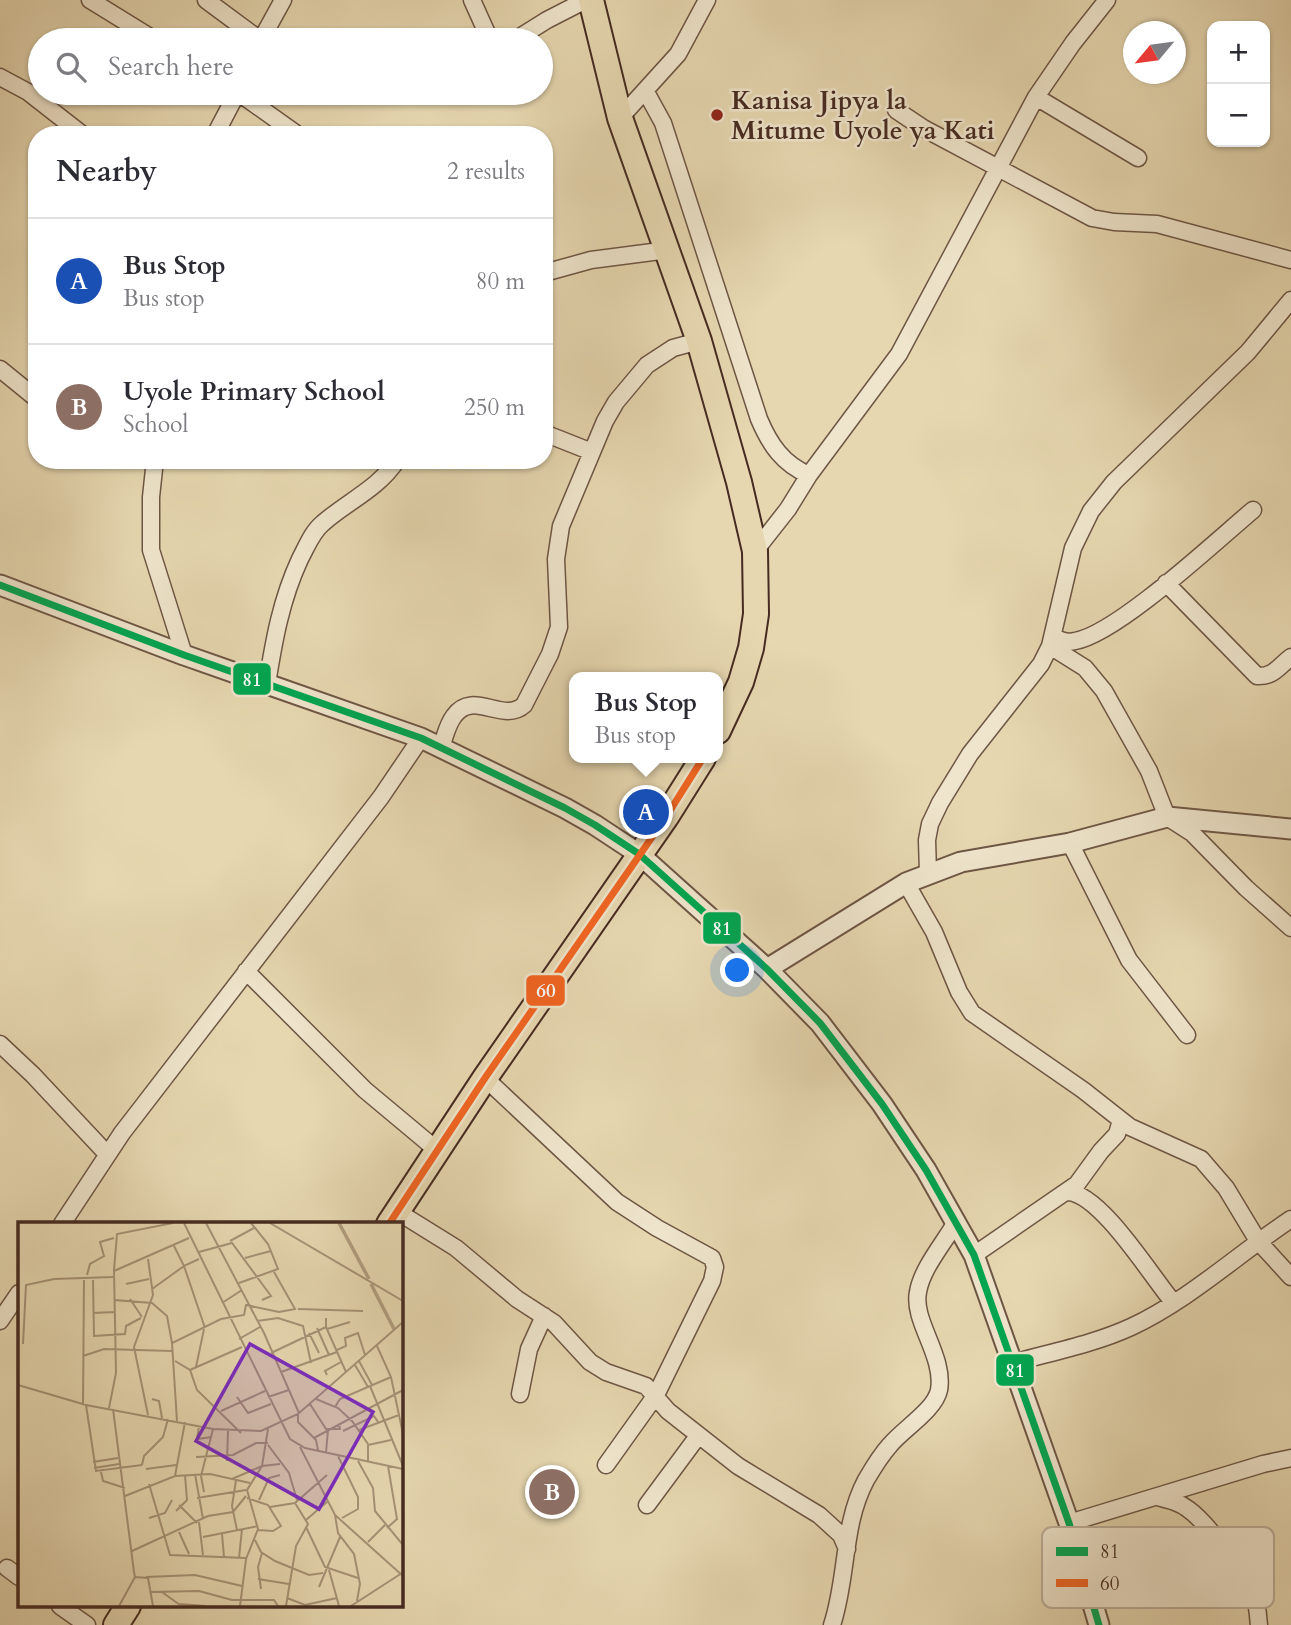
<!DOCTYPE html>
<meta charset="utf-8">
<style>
:root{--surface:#fff;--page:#f2f2f3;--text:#2b2b33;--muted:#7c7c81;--line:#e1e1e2;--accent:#8f2418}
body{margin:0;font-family:Cardo,serif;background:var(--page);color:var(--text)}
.controls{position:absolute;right:21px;top:21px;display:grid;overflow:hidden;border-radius:14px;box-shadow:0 2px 5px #0004}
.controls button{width:63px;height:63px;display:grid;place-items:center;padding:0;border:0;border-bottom:2px solid var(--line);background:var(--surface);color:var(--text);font:35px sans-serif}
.compass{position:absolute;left:1123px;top:21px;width:63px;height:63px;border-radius:50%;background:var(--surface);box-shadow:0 2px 5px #0004;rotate:241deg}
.you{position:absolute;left:738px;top:971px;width:24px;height:24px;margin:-18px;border:5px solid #fff;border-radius:50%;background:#1a73e8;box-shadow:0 0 0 10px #1a73e833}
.badge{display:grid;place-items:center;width:46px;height:46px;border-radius:50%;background:var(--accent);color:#fff;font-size:23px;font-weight:700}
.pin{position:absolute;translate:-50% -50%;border:4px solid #fff;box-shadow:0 2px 7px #0006}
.popup{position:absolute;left:569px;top:672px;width:154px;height:91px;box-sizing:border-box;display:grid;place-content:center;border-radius:14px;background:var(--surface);filter:drop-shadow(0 2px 5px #0005);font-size:23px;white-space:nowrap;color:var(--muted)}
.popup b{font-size:26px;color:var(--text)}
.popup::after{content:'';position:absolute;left:50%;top:100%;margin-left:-14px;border:14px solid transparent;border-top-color:var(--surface)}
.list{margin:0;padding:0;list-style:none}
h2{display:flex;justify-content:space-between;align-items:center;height:91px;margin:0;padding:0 28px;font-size:30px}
h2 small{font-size:23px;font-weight:400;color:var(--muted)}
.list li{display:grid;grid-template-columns:46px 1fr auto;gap:21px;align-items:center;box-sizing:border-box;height:126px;padding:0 28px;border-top:2px solid var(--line)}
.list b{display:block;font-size:26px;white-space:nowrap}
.list p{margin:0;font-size:23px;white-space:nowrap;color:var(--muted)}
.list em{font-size:23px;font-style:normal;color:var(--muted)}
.icon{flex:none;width:38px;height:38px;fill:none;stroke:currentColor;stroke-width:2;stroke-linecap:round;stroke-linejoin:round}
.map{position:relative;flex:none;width:1291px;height:1625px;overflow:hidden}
.search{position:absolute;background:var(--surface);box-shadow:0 2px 5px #0004;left:28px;top:28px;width:525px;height:77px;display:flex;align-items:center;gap:18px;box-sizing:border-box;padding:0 24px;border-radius:38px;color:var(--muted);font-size:26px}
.panel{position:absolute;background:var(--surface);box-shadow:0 2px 5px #0004;left:28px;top:126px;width:525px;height:343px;border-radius:28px}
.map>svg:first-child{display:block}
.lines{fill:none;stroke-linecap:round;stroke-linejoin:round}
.minor-casing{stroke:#6e5645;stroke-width:19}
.tertiary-casing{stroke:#6e5645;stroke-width:23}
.trunk-casing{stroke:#462b21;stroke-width:28}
.minor{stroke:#efe5cc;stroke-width:16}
.tertiary{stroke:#efe5cc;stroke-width:19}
.trunk{stroke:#e6d7b0;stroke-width:24}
.bus-1-casing{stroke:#efe5cc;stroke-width:12}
.bus-2-casing{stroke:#efe5cc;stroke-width:12}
.bus-1{stroke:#00a651;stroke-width:7}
.bus-2{stroke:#f26522;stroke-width:7}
.poi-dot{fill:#8f2418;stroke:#efe5cc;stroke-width:2.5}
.labels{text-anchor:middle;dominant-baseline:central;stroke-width:5;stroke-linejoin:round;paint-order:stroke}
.poi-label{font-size:26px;font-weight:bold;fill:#462b21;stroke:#efe5cc;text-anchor:start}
.inset-river{fill:none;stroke:#b09d7f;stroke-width:3.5}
.inset-road{fill:none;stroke:#a69277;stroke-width:2}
.view{fill:#7b2cbf;fill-opacity:0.15;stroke:#7b2cbf;stroke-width:3.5}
.inset-edge{fill:none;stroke:#462b21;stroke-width:3.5}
.key{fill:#efe5cc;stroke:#bcad99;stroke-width:2}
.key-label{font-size:19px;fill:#462b21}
.line-badge{stroke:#efe5cc;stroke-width:2.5}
.badge-label{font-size:19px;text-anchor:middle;font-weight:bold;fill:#fff}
</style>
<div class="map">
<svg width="1291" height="1625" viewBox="0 0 1291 1625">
<rect width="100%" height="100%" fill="#e6d7b0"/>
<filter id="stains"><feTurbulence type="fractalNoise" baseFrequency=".00286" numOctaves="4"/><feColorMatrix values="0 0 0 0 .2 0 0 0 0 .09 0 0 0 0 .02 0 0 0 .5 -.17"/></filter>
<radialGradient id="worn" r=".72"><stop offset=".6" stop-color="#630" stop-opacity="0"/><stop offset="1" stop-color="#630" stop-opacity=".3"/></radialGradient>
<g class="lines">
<defs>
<path id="minor" d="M90,0L155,40
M206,0L260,40
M472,0L490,40
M261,40L283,0
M515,40L547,20L586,0
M0,77L28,92L83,135
M646,92L663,123L759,419C770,445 783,464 809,475
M239,93L298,135
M1036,97L1138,158
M896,110L923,128L1092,218L1114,222L1157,224L1291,260
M620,118L678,54L707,0
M215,135L237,93
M544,273L591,260L668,250
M0,369L37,399
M544,433L592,452
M155,460L151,497V550L184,655
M755,551L788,509L809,475L899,354L1036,97L1073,43L1107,0
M1166,583L1257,676C1274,677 1279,666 1291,657
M1054,637C1061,641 1067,643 1075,641C1117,634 1216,541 1253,510
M1050,646L1085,668L1104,691L1149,771L1167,817L1192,833L1246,888L1291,928
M267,684C274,640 281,600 300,559C307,546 312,532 323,523C348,501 378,489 397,460
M441,747C445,737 447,725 454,716C473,689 503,724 524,705L550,654L559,627L556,559L561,526L605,421L616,402L647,365L673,348L699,341
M1070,843L1129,960L1187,1035
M928,873L927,840L930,824L940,803L970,754L1041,664L1050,646L1073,548L1091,511L1114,482L1248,352L1291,300
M906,883L934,932L959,992L972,1013L1083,1090L1130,1127L1201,1159L1226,1188L1258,1241L1291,1277
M246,971L365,1090L438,1151
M0,1044L33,1075L107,1154
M485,1078L617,1202L657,1228L712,1258L715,1267L712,1281L656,1395L606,1465
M1068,1192C1101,1194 1151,1276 1173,1302
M398,1212L456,1248L517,1299L554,1323L590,1362L606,1372L646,1386L668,1411L738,1466L819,1515L841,1535L847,1549
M62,1224L122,1133L381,797L421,738
M974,1255L1077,1184L1101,1151L1117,1134L1121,1120
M0,1321L19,1293
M1013,1363C1052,1352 1094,1344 1131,1327C1189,1300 1238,1254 1291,1219
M520,1394L529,1349L544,1316
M1157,1497C1169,1500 1179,1502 1188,1509C1209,1524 1249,1579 1256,1603C1258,1610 1258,1618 1259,1625
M647,1505L698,1436
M1069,1523L1263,1464L1291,1458
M7,1568L19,1577
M60,1606L87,1625
M832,1625C848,1577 842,1525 866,1480C873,1468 880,1456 890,1445C903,1429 935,1410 939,1390C945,1356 912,1321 918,1292C922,1268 944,1243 956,1222"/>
<path id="tertiary" d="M0,585L184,655L421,738L565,808L595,825L639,854L767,969L820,1023L882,1104L926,1170L974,1255L1069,1523L1099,1625
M767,969L906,883L961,862L1070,843L1167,817L1291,829"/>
<path id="trunk" d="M591,0L620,118L699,341L739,482L755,551L756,614L751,648L741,682L718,731
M389,1224L485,1078L666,817L703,758
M116,1625L128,1606"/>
</defs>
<!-- minor casing -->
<use href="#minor" class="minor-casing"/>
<!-- tertiary casing -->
<use href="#tertiary" class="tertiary-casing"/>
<!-- trunk casing -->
<use href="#trunk" class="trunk-casing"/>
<!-- minor -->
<use href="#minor" class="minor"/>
<!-- tertiary -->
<use href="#tertiary" class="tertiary"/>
<!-- trunk -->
<use href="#trunk" class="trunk"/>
<defs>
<path id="bus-1" d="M0,585L184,655L421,738L565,808L595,825L639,854L767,969L820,1023L882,1104L926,1170L974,1255L1069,1523L1099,1625"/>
<path id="bus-2" d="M389,1224L485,1078L666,817L703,758"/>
</defs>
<!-- bus-1 casing -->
<use href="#bus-1" class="bus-1-casing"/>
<!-- bus-2 casing -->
<use href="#bus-2" class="bus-2-casing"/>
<!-- bus-1 -->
<use href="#bus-1" class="bus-1"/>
<!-- bus-2 -->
<use href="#bus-2" class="bus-2"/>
</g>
<!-- markers -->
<circle class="poi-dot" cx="717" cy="115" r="7"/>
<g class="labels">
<!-- poi labels -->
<g class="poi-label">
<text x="731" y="100">Kanisa Jipya la<tspan x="731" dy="30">Mitume Uyole ya Kati</tspan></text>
</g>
</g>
<!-- overview -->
<g transform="translate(18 1222)">
<rect width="385" height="385" fill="#e6d7b0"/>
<path class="inset-river" d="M321,1L351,57M353,62L376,107"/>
<path class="inset-road" d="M166,1L272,217L287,226L385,247M188,1L246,111L281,191M252,1L385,79M212,19L236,6M156,24L166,44L181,37M181,30L214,21L253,74L244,78M227,36L253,29M166,44L187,106M96,48L99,12L155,1M69,53L72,42L86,34L82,20L96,16M75,58L76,114L107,112L108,104L123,96M221,61L260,47L250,22L233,1M108,62L131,57M134,67L166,44M112,77L124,95M96,78L134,81L149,94L154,121M204,81L224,68M280,87L345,89M75,91L96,90M308,96V105L328,150M239,99L260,96L285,104L293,141M299,106L311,133M309,107L332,100M291,111L301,131M221,117L242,105M5,122L8,63L36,57L95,55M359,124L373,155L385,212M319,128L328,124L327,116L340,111L347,133M253,131L308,105M65,134L86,127L154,129M157,139L172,148L179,168L223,211M341,139L354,163M337,143L350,165M178,145L186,107M172,148L224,125M263,150L319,130M309,153L307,149L323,140M0,163L68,183L195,207L243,209L280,192L385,100M352,164L385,244M219,175L230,191L253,182M250,175L271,168M134,177L141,179L144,196M298,177L320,186L334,199L350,222V239M65,182L66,58M292,182L308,207H322L321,202M68,183L78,249L124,243M317,185L322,177L373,155M91,186L98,151L96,49L171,16M95,187L116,350L117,355L130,356L135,384M203,189L247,169M280,192V200L298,218L300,228M130,193L116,125L135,73L130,37M159,199L154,121L203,97L226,93L228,83L261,90L277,87L256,50M181,204L179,217L194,215M341,208L381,193M325,209L356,194L360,200M296,216L385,168M250,223L271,251L279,278M350,223L373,218M282,225L317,293L385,354M308,230L310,208M320,234L340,275V287L324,296M178,235L215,233L238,221H250M209,239L210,209M340,239L355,266L357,289L385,323M75,240L100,236M124,243L126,234L145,215L150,197M76,246L101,242M128,247L158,243M83,250L85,259L107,266M177,252L185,297M157,254L167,200M214,257L244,244L262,242M218,258L214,284L219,308M131,262L152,333L228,336M186,270L183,254L195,207M107,274L157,254L192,252L232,261M179,276L228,268M229,276L250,283L263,304L255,309L240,308M241,278L251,256L262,253M161,283L179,301M252,285L277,281M158,289L169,278L167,253M317,293L320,311L336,332L342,362L339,379M131,296L147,291L154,278M288,298L310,279M181,300L185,333M288,305L307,345L340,356M369,306L379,297L370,244M161,310L171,332M204,312L206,335M185,315L240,304M237,318L243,330L257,339L291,353L305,351M350,320L367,303M114,329L190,294L215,290L228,274M221,336L224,307M311,348L321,384M128,355L177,353L224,364M240,357L271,362M301,365L322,315M243,367L240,345L244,331M133,370L181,369L214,378H256L260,384M144,370L162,383M269,376L287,383L319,376M160,382L188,384M101,384L117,355M222,384L228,337L240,307L229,268L244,244L250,207M268,384L278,324L290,302L277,281L309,253M333,384L384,351"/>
<path class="view" d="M232,122L355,190L301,287L178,219Z"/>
<rect width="385" height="385" class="inset-edge"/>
</g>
<!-- legend -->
<rect x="1042" y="1527" width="232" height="81" rx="10" class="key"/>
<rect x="1056" y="1547" width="32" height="9" fill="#00a651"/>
<rect x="1056" y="1579" width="32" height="8" fill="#f26522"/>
<g class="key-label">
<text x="1100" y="1558">81</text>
<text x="1100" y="1590">60</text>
</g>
<g class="line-badge">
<rect x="232" y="662" width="40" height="34" rx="7" fill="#00a651"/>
<rect x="702" y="911" width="40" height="34" rx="7" fill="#00a651"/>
<rect x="525" y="974" width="41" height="33" rx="7" fill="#f26522"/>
<rect x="995" y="1353" width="40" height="34" rx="7" fill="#00a651"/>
</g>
<g class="badge-label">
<text x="252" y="686">81</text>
<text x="722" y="935">81</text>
<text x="546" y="997">60</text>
<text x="1015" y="1377">81</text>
</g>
<rect width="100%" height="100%" filter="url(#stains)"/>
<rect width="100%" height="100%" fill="url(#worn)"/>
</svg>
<div class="controls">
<button>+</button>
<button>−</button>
</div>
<svg class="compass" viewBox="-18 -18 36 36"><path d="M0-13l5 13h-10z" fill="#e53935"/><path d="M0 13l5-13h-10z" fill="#7c7c81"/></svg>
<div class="you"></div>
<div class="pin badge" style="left:646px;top:812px;background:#1a4fb4">A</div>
<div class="popup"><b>Bus Stop</b>Bus stop</div>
<div class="pin badge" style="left:552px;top:1492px;background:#8d6e63">B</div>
<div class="search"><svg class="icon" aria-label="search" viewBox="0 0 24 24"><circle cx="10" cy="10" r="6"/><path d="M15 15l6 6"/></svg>Search here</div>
<section class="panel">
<h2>Nearby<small>2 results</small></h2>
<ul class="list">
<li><span class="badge" style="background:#1a4fb4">A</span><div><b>Bus Stop</b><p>Bus stop</p></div><em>80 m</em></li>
<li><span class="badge" style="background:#8d6e63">B</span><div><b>Uyole Primary School</b><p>School</p></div><em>250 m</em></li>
</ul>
</section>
</div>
